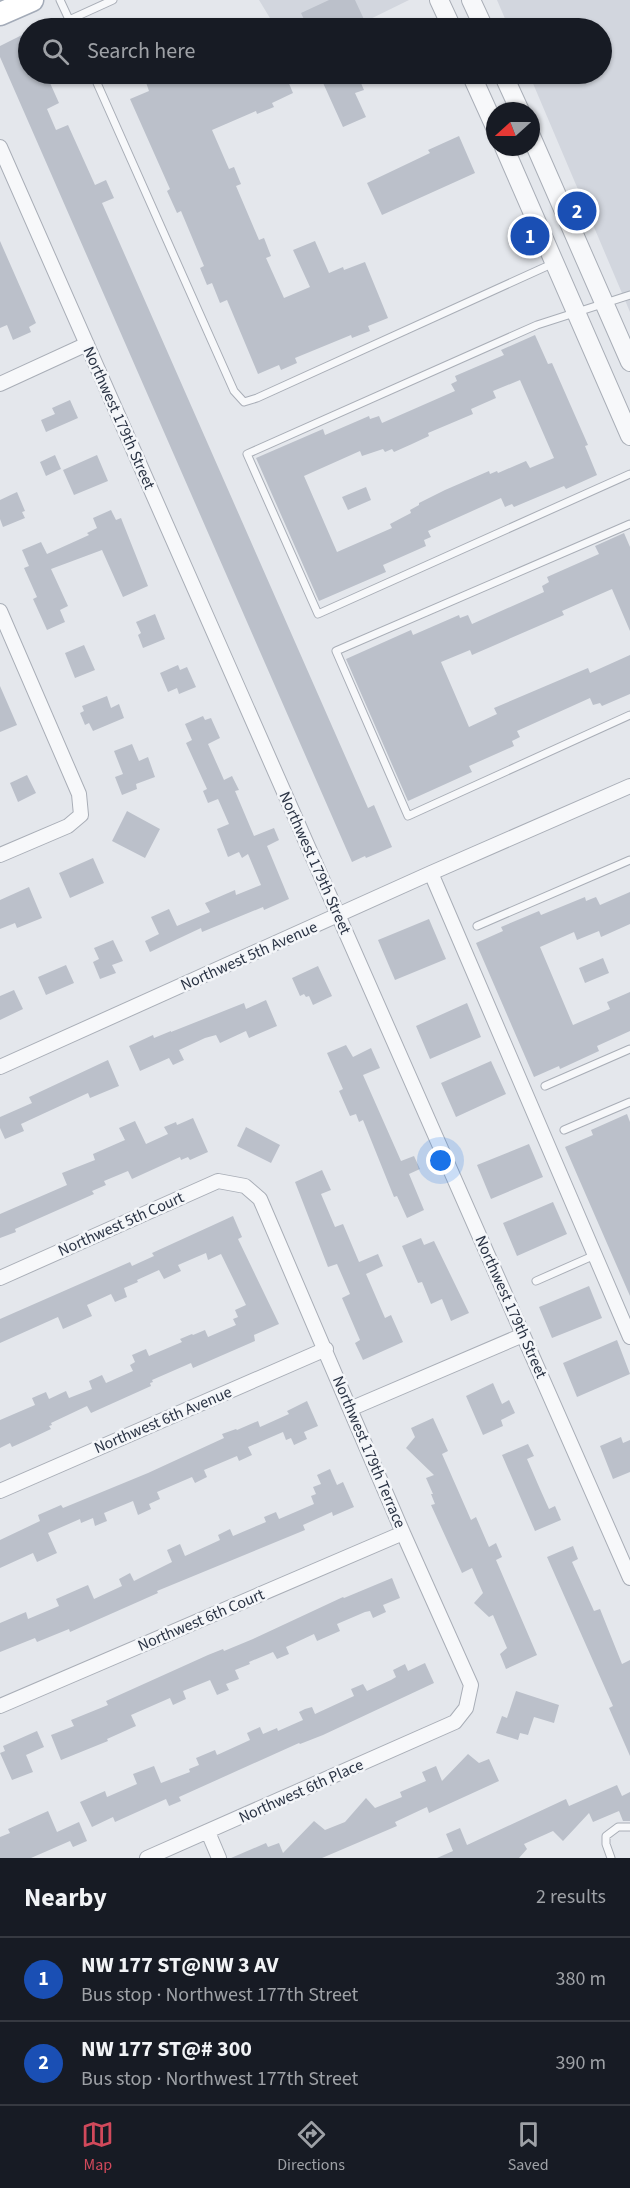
<!DOCTYPE html>
<meta charset="utf-8">
<style>
:root{--surface:#171b24;--page:#20242c;--text:#f1f3f6;--muted:#9ea1a6;--line:#363941;--accent:#d1495b}
body{margin:0;font-family:"Source Sans 3",sans-serif;background:var(--page);color:var(--text)}
.compass{position:absolute;left:486px;top:102px;width:54px;height:54px;border-radius:50%;background:var(--surface);box-shadow:0 2px 4px #0004;rotate:249deg}
.you{position:absolute;left:441px;top:1161px;width:21px;height:21px;margin:-15px;border:4px solid #fff;border-radius:50%;background:#1a73e8;box-shadow:0 0 0 9px #1a73e833}
.badge{display:grid;place-items:center;width:39px;height:39px;border-radius:50%;background:var(--accent);color:#fff;font-size:20px;font-weight:700}
.pin{position:absolute;translate:-50% -50%;border:3px solid #fff;box-shadow:0 2px 6px #0006}
.list{margin:0;padding:0;list-style:none}
h2{display:flex;justify-content:space-between;align-items:center;height:78px;margin:0;padding:0 24px;font-size:26px}
h2 small{font-size:20px;font-weight:400;color:var(--muted)}
.list li{display:grid;grid-template-columns:39px 1fr auto;gap:18px;align-items:center;box-sizing:border-box;height:84px;padding:0 24px;border-top:2px solid var(--line)}
.list b{display:block;font-size:22px;white-space:nowrap}
.list p{margin:0;font-size:20px;white-space:nowrap;color:var(--muted)}
.list em{font-size:20px;font-style:normal;color:var(--muted)}
.icon{flex:none;width:33px;height:33px;fill:none;stroke:currentColor;stroke-width:2;stroke-linecap:round;stroke-linejoin:round}
.map{position:relative;flex:none;width:630px;height:1858px;overflow:hidden}
.search{position:absolute;background:var(--surface);box-shadow:0 2px 4px #0004;left:18px;right:18px;top:18px;height:66px;display:flex;align-items:center;gap:15px;box-sizing:border-box;padding:0 21px;border-radius:33px;color:var(--muted);font-size:22px}
.sheet{height:246px;background:var(--surface)}
nav{display:flex;justify-content:space-around;align-items:center;box-sizing:border-box;height:84px;border-top:2px solid var(--line);background:var(--surface);font-size:16px;color:var(--muted)}
nav a{display:grid;justify-items:center;gap:3px}
nav .on{color:var(--accent)}
.map>svg:first-child{display:block}
.built{fill:#d2d6de}
.building{fill:#bbc0ca;fill-rule:evenodd}
.lines{fill:none;stroke-linecap:round;stroke-linejoin:round}
.service-casing{stroke:#a9aeb7;stroke-width:9}
.minor-casing{stroke:#a9aeb7;stroke-width:16}
.tertiary-casing{stroke:#a9aeb7;stroke-width:20}
.primary-casing{stroke:#a3abb8;stroke-width:25}
.service{stroke:#f7f8fa;stroke-width:7}
.minor{stroke:#f7f8fa;stroke-width:14}
.tertiary{stroke:#f7f8fa;stroke-width:18}
.primary{stroke:#fff;stroke-width:22}
.labels{text-anchor:middle;dominant-baseline:central;stroke-width:5;stroke-linejoin:round;paint-order:stroke}
.street-label{font-size:16px;fill:#2b3445;stroke:#f4f6f9}
</style>
<div class="map">
<svg width="630" height="1858" viewBox="0 0 630 1858">
<rect width="100%" height="100%" fill="#e4e7ec"/>
<!-- built -->
<path class="built" d="M259,0H409L352,28H276Z
M497,0H630V312L529,74H602V28H509Z"/>
<!-- building -->
<path class="building" d="M329,0H355L368,28H308L301,13Z
M28,32V74H46L59,103L47,109L56,130L68,125L95,185L106,180L114,198L102,203L368,808L374,805L392,847L366,858L365,856L352,862L0,57V46Z
M143,74H164L168,83L189,74H285L293,93L272,103L274,107L257,114L256,111L212,130L229,169L234,167L241,184L236,186L259,240L264,238L271,256L266,258L284,298L310,287L293,250L315,241L329,273L343,267L344,270L365,262L388,318L368,326L370,331L352,338L351,335L295,358L297,363L281,370L279,365L258,374L227,300L220,303L212,283L207,285L200,268L204,266L181,211L177,213L167,191L170,189L130,99L149,91Z
M319,74H357L364,90L355,93L366,117L343,127Z
M459,136L475,173L382,215L367,183L430,153L428,150Z
M0,241L36,323L29,327L31,332L13,340L7,325L0,328Z
M535,335L548,364L552,363L588,445L585,446L597,475L566,489L564,486L514,507L512,504L505,507L501,498L428,531L431,537L424,540L426,546L383,565L386,572L319,601L256,458L323,429L325,435L369,416L370,419L379,416L382,423L455,391L451,384L457,381L455,376L504,355L501,350ZM520,380L554,458L530,468L526,461L498,473L497,471L490,474L489,471L445,490L419,503V505L410,510L411,513L390,524L392,528L337,552L304,476L360,451L362,456L383,449L385,452L392,449L394,452L412,444L429,436L428,433L473,414L471,409L496,398L493,391Z
M70,400L78,418L46,432L41,420L55,414L52,408Z
M55,455L61,469L46,476L40,462Z
M97,455L108,481L74,495L63,470Z
M366,487L371,500L348,510L342,497Z
M17,492L25,511L22,512L25,518L3,527L0,519V500Z
M111,510L116,520L121,518L148,586L123,597L102,550L51,569L68,606L60,610L65,622L47,630L33,599L37,597L24,568L29,566L22,550L41,542L47,554L78,540L89,535L87,533L97,528L93,518Z
M624,533L630,547V631L612,589L562,611L564,615L472,655L470,650L441,662L469,727L497,714L494,708L588,668L590,673L630,655V694L602,706L600,703L593,705L590,698L517,731L520,737L512,741L514,746L469,766L472,772L408,801L346,659L411,630L413,635L459,615L460,618L468,615L472,624L544,592L542,586L549,582L547,577L599,554L595,546Z
M155,614L165,639L143,648L138,635L141,633L136,622Z
M84,645L95,670L75,678L65,653Z
M178,665L180,670L187,667L196,687L179,694L177,688L168,692L160,673Z
M0,686L17,725L0,732Z
M107,696L111,708L119,704L124,718L93,731L89,723L85,725L80,713L84,711L82,706Z
M203,716L205,720L211,718L220,738L208,744L224,780L232,776L239,790L235,791L254,836L274,828L279,840L267,846L289,899L264,910L263,907L202,932L201,928L150,952L145,941L159,934L151,917L169,909L177,926L210,912L205,903L235,890L236,895L261,885L248,854L242,858L239,852L228,857L217,829L229,824L218,799L208,803L203,791L207,789L186,743L192,740L185,724Z
M132,744L139,761L148,757L155,777L136,784L137,789L122,795L115,777L123,774L114,751Z
M27,775L36,793L18,802L10,783Z
M127,811L160,829L145,858L112,841Z
M93,858L104,883L70,898L59,873Z
M29,887L42,918L17,928L15,923L0,929V900Z
M630,892V924L601,937L599,931L577,940L574,932L540,947L573,1025L610,1009L607,1002L630,992V1031L597,1046L599,1051L560,1069L559,1066L534,1077L476,943L503,931L501,927L539,911L541,915L585,897L586,901L596,897L600,905Z
M429,919L446,959L395,980L378,940Z
M113,940L123,961L112,965L116,973L100,979L93,962L99,959L94,948Z
M603,958L609,973L585,983L579,968Z
M66,965L74,983L46,995L38,977Z
M318,966L332,996L313,1005L309,996L306,997L304,994L300,996L292,978Z
M14,990L23,1009L0,1020V996Z
M266,1000L277,1026L249,1038L246,1031L220,1043L216,1035L205,1038L179,1050L184,1060L173,1065L169,1058L140,1071L129,1046L153,1035L154,1038L171,1031V1032L244,1003L246,1009Z
M467,1003L481,1037L430,1059L416,1026Z
M346,1045L353,1057L371,1048L380,1068L363,1075L401,1161L414,1156L420,1169L409,1174L424,1210L407,1218L397,1196L394,1197L363,1120L359,1122L356,1114L350,1116L339,1091L343,1089L327,1053Z
M108,1060L119,1086L90,1098L88,1093L21,1124L24,1131L5,1139L0,1128V1117L32,1103L29,1097Z
M491,1061L506,1094L456,1117L441,1083Z
M627,1114L630,1122V1296L565,1147L593,1135L591,1130Z
M193,1118L208,1152L190,1160L188,1157L181,1160L180,1157L132,1179L128,1171L104,1181L106,1185L92,1191L94,1194L15,1229L16,1232L0,1238V1214L67,1185L62,1173L95,1160L93,1154L125,1140L119,1128L135,1121L146,1144L168,1134L164,1127L176,1122L177,1125Z
M246,1127L280,1145L271,1163L237,1146Z
M529,1144L543,1177L491,1199L477,1165Z
M322,1170L331,1190L321,1194L335,1227L343,1224L359,1262L378,1254L383,1266L366,1274L385,1318L391,1315L403,1342L363,1360L355,1343L360,1340L342,1298L350,1294L337,1264L328,1267L295,1182Z
M553,1202L567,1234L517,1256L503,1223Z
M233,1216L242,1237L238,1239L279,1324L254,1335L255,1341L232,1351L193,1368L191,1363L152,1380L153,1382L150,1383L151,1386L91,1413L87,1406L51,1423L52,1425L49,1426L51,1429L32,1438L12,1447L10,1443L0,1448V1420L35,1405L32,1398L46,1392L49,1399L66,1391L69,1398L92,1389L89,1381L102,1375L106,1383L133,1371L130,1365L135,1362L132,1355L146,1349L149,1356L182,1342L180,1339L192,1334L193,1335L205,1330L208,1337L236,1325L233,1319L238,1317L235,1310L246,1305L221,1254L208,1260L206,1253L178,1265L181,1271L164,1279L159,1270L137,1280L138,1282L124,1288L127,1297L115,1302L111,1294L87,1305L92,1316L63,1329L58,1317L0,1343V1319L130,1262L132,1266L154,1256L152,1253Z
M421,1238L424,1245L434,1241L469,1313L451,1321L442,1299L431,1304L422,1282L418,1283L402,1246Z
M589,1286L602,1318L552,1338L539,1307Z
M617,1340L630,1374L577,1397L563,1363Z
M493,1383L502,1404L509,1400L515,1413L501,1420L503,1426L483,1435L466,1396Z
M307,1401L318,1426L304,1432L307,1439L294,1445L291,1438L286,1440L283,1432L248,1447L252,1455L239,1461L237,1456L204,1470L207,1477L195,1483L192,1477L157,1492L160,1499L149,1504L151,1509L138,1515L133,1501L104,1513L107,1521L95,1526L93,1518L81,1523L80,1519L48,1533L57,1553L37,1562L33,1553L0,1568V1540L40,1521L38,1515L61,1505L63,1508L148,1473L224,1438L222,1434L236,1429L237,1430L258,1421L260,1427L289,1414L287,1411Z
M433,1418L448,1451L442,1454L471,1520L476,1517L489,1547L496,1543L502,1557L496,1560L537,1655L506,1669L500,1654L507,1648L493,1615L489,1617L474,1603L483,1593L472,1568L462,1573L431,1505L435,1504L431,1494H433L426,1478L434,1475L406,1448L415,1437L411,1428Z
M621,1437L623,1443L630,1440V1472L613,1479L600,1446Z
M528,1444L534,1456L527,1459L540,1489L549,1509L555,1506L561,1520L535,1531L502,1455Z
M330,1469L337,1485L343,1482L354,1507L333,1516L332,1512L303,1525L305,1530L157,1591L158,1593L70,1632L69,1629L37,1642L35,1638L0,1652V1623L26,1612L28,1619L59,1606L56,1599L88,1585L94,1599L122,1586L119,1579L130,1573L134,1581L172,1562L167,1550L180,1544L185,1556L220,1540L218,1535L230,1529L233,1536L266,1522L264,1517L276,1512L279,1519L314,1504L311,1496L316,1494L313,1487L321,1484L317,1475Z
M573,1546L578,1559L572,1562L594,1611L600,1609L622,1664L630,1660V1756L609,1708L613,1706L547,1557Z
M392,1578L400,1598L383,1605L386,1612L373,1618L370,1611L365,1612L337,1624L340,1631L317,1641L314,1634L286,1647L289,1654L277,1659L273,1652L249,1662L250,1664L235,1670L239,1679L226,1684L229,1690L217,1695L210,1680L183,1691L186,1699L173,1705L170,1698L131,1715L136,1726L107,1739L108,1741L61,1760L51,1735L74,1726L71,1720L108,1705L106,1701L208,1655L223,1649L224,1651L253,1639L343,1597L344,1598Z
M425,1663L434,1683L323,1735L300,1744L299,1743L179,1797L181,1801L169,1806L166,1799L115,1822L113,1817L92,1827L80,1802L105,1791L107,1797L137,1784L133,1774L154,1766L161,1783L190,1772L189,1769L199,1765L196,1758L215,1750L217,1755L250,1740L247,1733L260,1727L263,1734L277,1728L278,1731L303,1720L299,1712L305,1709L312,1707L315,1714L354,1696L351,1689L363,1684L367,1691L391,1680L396,1677L393,1670L405,1664L408,1671Z
M516,1691L559,1705L554,1723L534,1717L528,1735L520,1733L518,1740L496,1733L502,1716L507,1718Z
M37,1731L44,1747L26,1755L33,1772L12,1780L0,1753L5,1751L3,1746Z
M468,1754L479,1763L489,1759L499,1781L429,1813L427,1807L395,1822L397,1826L322,1858H231L266,1843L268,1847L279,1843L283,1853L314,1821L325,1830L345,1822L366,1798L375,1808L402,1797L400,1792L426,1781L422,1772L436,1766L442,1781Z
M617,1785L622,1796L630,1792V1821H623L619,1811L593,1822L589,1813L563,1841L553,1831L524,1844L527,1849L519,1858H437L453,1851L446,1834L460,1828L467,1845L566,1799L569,1806Z
M48,1811L57,1832L79,1822L87,1841L73,1847L70,1841L31,1858H0V1837L10,1833L8,1829Z"/>
<g class="lines">
<defs>
<path id="service" d="M60,0L73,28
M69,20L113,0
M93,74L234,391L244,402L257,398L554,263
M630,295L537,325L247,454L318,614L630,474
M630,524L336,651L408,816L630,715
M477,926L630,860
M545,1086L630,1049
M564,1130L630,1102
M536,1281L595,1255
M611,1858L606,1844V1836L618,1827H630"/>
<path id="minor" d="M0,147L630,1578
M0,384L87,344
M0,611L79,794L81,815L68,826L0,855
M431,873L630,1337
M0,1067L431,873L630,786
M0,1278L218,1181L245,1186L260,1199L403,1533L471,1685L466,1708L455,1722L147,1858
M350,1409L523,1335
M0,1491L326,1349
M0,1706L403,1533
M208,1832L219,1858"/>
<path id="tertiary" d="M439,0L452,28
M471,0L484,28
M471,74L495,127
M503,74L520,111
M531,136L630,362
M504,147L630,436"/>
<path id="primary" d="M0,14L32,0"/>
</defs>
<!-- service casing -->
<use href="#service" class="service-casing"/>
<!-- minor casing -->
<use href="#minor" class="minor-casing"/>
<!-- tertiary casing -->
<use href="#tertiary" class="tertiary-casing"/>
<!-- primary casing -->
<use href="#primary" class="primary-casing"/>
<!-- service -->
<use href="#service" class="service"/>
<!-- minor -->
<use href="#minor" class="minor"/>
<!-- tertiary -->
<use href="#tertiary" class="tertiary"/>
<!-- primary -->
<use href="#primary" class="primary"/>
</g>
<g class="labels">
<!-- street labels -->
<g class="street-label">
<text transform="translate(119 418) rotate(66)">Northwest 179th Street</text>
<text transform="translate(315 863) rotate(66)">Northwest 179th Street</text>
<text transform="translate(249 956) rotate(-24)">Northwest 5th Avenue</text>
<text transform="translate(121 1224) rotate(-24)">Northwest 5th Court</text>
<text transform="translate(511 1307) rotate(66)">Northwest 179th Street</text>
<text transform="translate(163 1420) rotate(-23)">Northwest 6th Avenue</text>
<text transform="translate(369 1452) rotate(67)">Northwest 179th Terrace</text>
<text transform="translate(201 1620) rotate(-23)">Northwest 6th Court</text>
<text transform="translate(301 1791) rotate(-24)">Northwest 6th Place</text>
</g>
</g>
</svg>
<svg class="compass" viewBox="-18 -18 36 36"><path d="M0-13l5 13h-10z" fill="#e53935"/><path d="M0 13l5-13h-10z" fill="#9ea1a6"/></svg>
<div class="you"></div>
<div class="pin badge" style="left:530px;top:236px;background:#1a4fb4">1</div>
<div class="pin badge" style="left:577px;top:211px;background:#1a4fb4">2</div>
<div class="search"><svg class="icon" aria-label="search" viewBox="0 0 24 24"><circle cx="10" cy="10" r="6"/><path d="M15 15l6 6"/></svg>Search here</div>
</div>
<section class="sheet">
<h2>Nearby<small>2 results</small></h2>
<ul class="list">
<li><span class="badge" style="background:#1a4fb4">1</span><div><b>NW 177 ST@NW 3 AV</b><p>Bus stop · Northwest 177th Street</p></div><em>380 m</em></li>
<li><span class="badge" style="background:#1a4fb4">2</span><div><b>NW 177 ST@# 300</b><p>Bus stop · Northwest 177th Street</p></div><em>390 m</em></li>
</ul>
</section>
<nav>
<a class="on"><svg class="icon" aria-label="map" viewBox="0 0 24 24"><path d="M3 6l6-2 6 2 6-2v14l-6 2-6-2-6 2zM9 4v14M15 6v14"/></svg>Map</a>
<a><svg class="icon" aria-label="directions" viewBox="0 0 24 24"><path d="M12 3l9 9-9 9-9-9zM9 14v-3h6M13 9l2 2-2 2"/></svg>Directions</a>
<a><svg class="icon" aria-label="saved" viewBox="0 0 24 24"><path d="M7 4h10v16l-5-4-5 4z"/></svg>Saved</a>
</nav>
